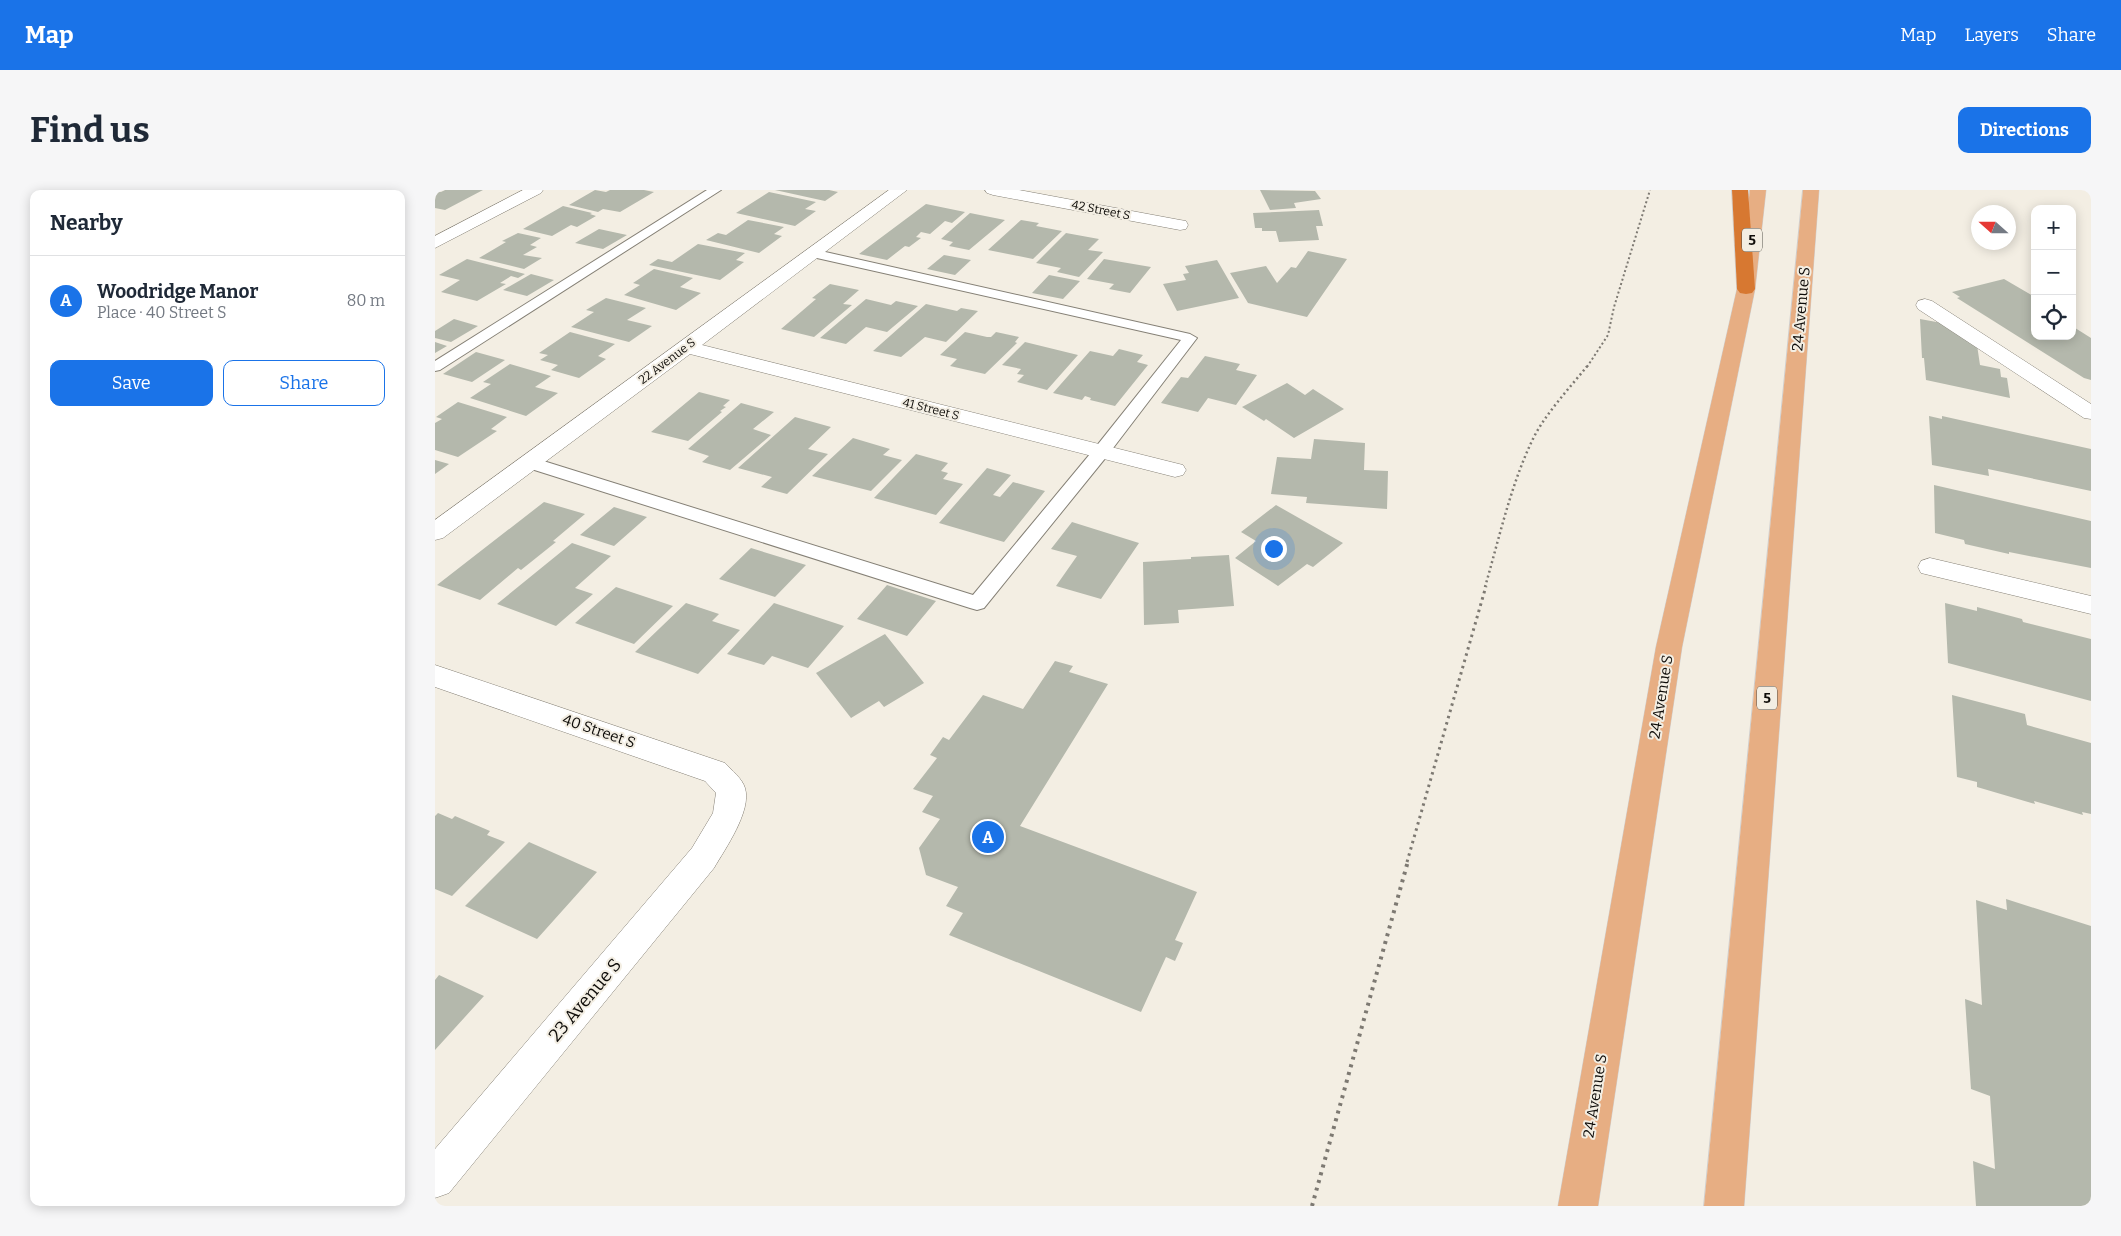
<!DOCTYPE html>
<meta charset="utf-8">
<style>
:root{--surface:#fff;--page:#f6f6f7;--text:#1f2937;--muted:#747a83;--line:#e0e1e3;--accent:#1a73e8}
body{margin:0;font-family:Bitter,serif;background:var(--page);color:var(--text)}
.controls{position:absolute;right:15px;top:15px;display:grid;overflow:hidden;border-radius:10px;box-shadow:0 2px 12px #0003}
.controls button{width:45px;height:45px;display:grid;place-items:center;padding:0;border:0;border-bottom:1px solid var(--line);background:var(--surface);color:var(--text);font:25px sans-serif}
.compass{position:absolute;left:1536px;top:15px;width:45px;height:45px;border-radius:50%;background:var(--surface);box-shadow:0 2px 12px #0003;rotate:291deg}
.you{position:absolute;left:838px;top:358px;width:18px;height:18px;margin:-12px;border:4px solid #fff;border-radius:50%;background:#1a73e8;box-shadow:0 0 0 8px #1a73e833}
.badge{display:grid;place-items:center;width:32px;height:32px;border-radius:50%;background:var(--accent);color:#fff;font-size:16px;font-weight:700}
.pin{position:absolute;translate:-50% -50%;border:2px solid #fff;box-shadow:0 1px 5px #0006}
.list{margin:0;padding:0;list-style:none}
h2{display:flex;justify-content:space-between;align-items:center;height:65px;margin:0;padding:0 20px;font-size:21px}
h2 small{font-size:16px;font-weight:400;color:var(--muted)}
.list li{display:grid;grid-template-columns:32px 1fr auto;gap:15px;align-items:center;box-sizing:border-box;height:90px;padding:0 20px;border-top:1px solid var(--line)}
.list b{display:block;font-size:19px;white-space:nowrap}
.list p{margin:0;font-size:16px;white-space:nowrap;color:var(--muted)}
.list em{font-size:16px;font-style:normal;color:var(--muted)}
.actions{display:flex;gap:10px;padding:15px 20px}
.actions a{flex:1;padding:11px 0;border:1px solid var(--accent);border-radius:10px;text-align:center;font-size:18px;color:var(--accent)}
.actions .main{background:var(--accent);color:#fff}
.icon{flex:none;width:28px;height:28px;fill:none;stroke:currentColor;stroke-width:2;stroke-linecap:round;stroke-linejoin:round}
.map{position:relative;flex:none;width:1656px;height:1016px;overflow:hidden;border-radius:10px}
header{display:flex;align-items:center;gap:30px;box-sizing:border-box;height:70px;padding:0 25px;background:var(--accent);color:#fff}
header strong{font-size:24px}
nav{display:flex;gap:28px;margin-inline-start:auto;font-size:18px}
.intro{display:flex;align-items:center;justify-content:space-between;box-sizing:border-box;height:120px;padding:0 30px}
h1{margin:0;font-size:35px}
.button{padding:12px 22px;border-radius:10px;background:var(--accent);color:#fff;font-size:18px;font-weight:700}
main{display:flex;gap:30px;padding:0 30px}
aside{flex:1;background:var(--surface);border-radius:10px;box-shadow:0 2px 12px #0003}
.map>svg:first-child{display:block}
.building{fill:#b4b8ac}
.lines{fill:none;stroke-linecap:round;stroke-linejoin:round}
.lane-casing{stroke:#858076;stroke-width:2}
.street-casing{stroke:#858076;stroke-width:1}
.primary-casing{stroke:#cfcece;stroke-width:1}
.highway-casing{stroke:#cfcece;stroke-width:1}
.path-far3{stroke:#7d7972;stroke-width:2;stroke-dasharray:2 2.5;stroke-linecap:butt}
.path-far2{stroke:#7d7972;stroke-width:2.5;stroke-dasharray:2 3;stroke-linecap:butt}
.path-far1{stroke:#7d7972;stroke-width:3;stroke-dasharray:2.5 4;stroke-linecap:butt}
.path{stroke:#7d7972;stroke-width:4;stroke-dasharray:3 5;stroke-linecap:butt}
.lane{fill:#fff;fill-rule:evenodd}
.street{fill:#fff;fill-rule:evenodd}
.primary{fill:#e7ae83;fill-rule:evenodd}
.highway{fill:#d77831;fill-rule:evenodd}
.labels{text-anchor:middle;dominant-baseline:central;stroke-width:4;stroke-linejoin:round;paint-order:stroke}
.far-street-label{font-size:12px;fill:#0e0c09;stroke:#f3eee3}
.shield{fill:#f3eee3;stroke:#53504a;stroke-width:1}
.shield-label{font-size:14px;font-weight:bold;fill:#0e0c09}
.street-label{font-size:15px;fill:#0e0c09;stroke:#f3eee3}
.near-street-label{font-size:18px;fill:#0e0c09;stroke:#f3eee3}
</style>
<header>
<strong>Map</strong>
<nav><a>Map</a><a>Layers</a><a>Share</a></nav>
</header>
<div class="intro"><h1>Find us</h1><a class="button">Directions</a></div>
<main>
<aside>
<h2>Nearby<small></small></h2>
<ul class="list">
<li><span class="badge">A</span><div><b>Woodridge Manor</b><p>Place · 40 Street S</p></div><em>80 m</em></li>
</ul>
<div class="actions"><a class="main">Save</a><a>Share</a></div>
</aside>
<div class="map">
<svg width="1656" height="1016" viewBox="0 0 1656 1016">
<rect width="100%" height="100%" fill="#f3eee3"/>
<!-- building -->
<path class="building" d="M10,0H48L10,20L0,18V1L6,2Z
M160,0L171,2L175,0H209L219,2L185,22L168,19L163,22L134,15Z
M340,0H394L403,2L390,11Z
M825,0L880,1L886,9L859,13L861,18L835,20Z
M334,2L381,12L370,19L381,21L360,36L301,23Z
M491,14L530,22L517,33L510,31L495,44L486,42L481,47L486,48L474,57L470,56L452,70L424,64Z
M128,16L157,23L155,24L161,26L142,37L136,35L117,46L88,39Z
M884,20L888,36H881L884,50L844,52L841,41H827V38H820L818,23Z
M535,23L570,30L534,60L514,56L518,52L506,49Z
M313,30L349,37L339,44L347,46L324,63L271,50L283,43L291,45Z
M586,30L604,33L601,36L627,41L598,69L553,60Z
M164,39L192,45L168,59L140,53Z
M83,43L106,48L95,55L102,57L88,65L107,68L89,79L44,68L71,52L67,51Z
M631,43L664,49L653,60L668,62L644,87L622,82L626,78L601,73Z
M263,54L310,63L301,70L309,72L285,90L214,75L223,69L237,72Z
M873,61L912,69L872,127L813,113L795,83L831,76L842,93L856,77L861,78Z
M509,65L536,70L520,85L492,79Z
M32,69L90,84L83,88L76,86L65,93L71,94L42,111L6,102L25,90L4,85Z
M669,69L716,77L695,103L674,99L679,94L652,89Z
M782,70L804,108L742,121L728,94L751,90L748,84L754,83L750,76Z
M219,79L258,88L245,97L266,103L241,120L189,105L205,95L198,93Z
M96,84L119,90L92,106L68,100Z
M614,85L645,91L628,109L597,103Z
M1569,89L1600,107V111L1597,112L1600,114V146H1637V136L1656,148V190L1649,188L1522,108L1525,107L1517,102Z
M395,94L424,100L408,114L417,115L379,147L346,139L381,109L377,108Z
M171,108L211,118L192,130L217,136L194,152L136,137L159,122L151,120Z
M431,109L456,115L461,111L483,116L452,142L431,137L411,154L385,148Z
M491,114L522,121L526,118L543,121L511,152L490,147L466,167L438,161Z
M19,129L43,136L16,152L0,148V141Z
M1485,129L1507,133L1534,150V153L1542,155L1545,175L1565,179L1566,187L1572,188L1575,208L1491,190L1489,168H1487Z
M135,142L180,154L163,166L171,169L144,188L116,180L123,175L105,170L113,165L104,163Z
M530,142L552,147H556L561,142L584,147L580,152L582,153L550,184L515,176L522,169L505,165Z
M0,152L12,156L0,163Z
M590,152L643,165L612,200L582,192L589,185L582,184L586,179L567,175Z
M684,159L708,165L702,172L713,175L680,216L655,210L656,208L650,206L647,210L618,203L655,161L678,166Z
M41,162L70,170L37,192L8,184Z
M770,166L805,174L801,180L822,185L801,215L773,208L763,222L726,213L746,187L753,188Z
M75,174L116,186L100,197L123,203L91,226L35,208L56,194L48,192Z
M852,193L870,205L878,199L909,219L859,248L831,229L829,231L807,217Z
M264,202L295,210L288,216L291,217L285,221L287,222L253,251L216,242Z
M23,212L72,227L56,239L62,241L23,267L0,260V233L7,229L1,227Z
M306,213L339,222L318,239L336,245L295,280L267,272L274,266L253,259Z
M1494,226L1507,229V226L1656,259V301L1553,279L1554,286L1497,275Z
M360,227L396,237L373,259L393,264L352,304L326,297L337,287L303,278Z
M418,248L455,259L448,265L467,270L436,301L377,286Z
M879,249L930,253L929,280L953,281L952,319L871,313L872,307L836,304L842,267L876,269Z
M481,264L513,273L506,281L513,283L508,289L528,294L501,325L439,308Z
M0,270L14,274L0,284Z
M552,278L576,285L558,305L565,307L578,292L610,301L569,352L504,333Z
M1499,295L1656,331V378L1574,362V364L1530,354L1529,350L1500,343Z
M109,312L150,324L118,351L121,352L86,380L83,378L45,410L2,395Z
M841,315L908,353L878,377L872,374L843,396L800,368L821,351L806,342Z
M179,317L212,327L179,356L145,345Z
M637,332L704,353L666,409L621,396L642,366L616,359Z
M137,353L176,366L140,398L158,404L121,436L62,414Z
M316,358L371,375L340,407L284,389Z
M794,365L799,416L743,420L744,433L709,435L708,372L756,369V367Z
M452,395L501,411L472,446L422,429Z
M181,397L238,416L199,454L140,433Z
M251,413L284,424L277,431L305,440L263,484L200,462Z
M339,413L409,436L373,478L337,466L329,475L292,464Z
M1510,413L1542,421V417L1587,429L1588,432L1656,449V511L1513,473Z
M450,444L489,493L449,517L444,511L416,528L381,483Z
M620,471L638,476L634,482L673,494L585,636L762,702L740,750L748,753L740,771L731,767L706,822L514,745L528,723L511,716L523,697L491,685L484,658L505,629L487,622L498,606L478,599L502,568L495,565L508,547L514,550L548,505L588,519Z
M1517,505L1590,524L1592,535L1656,553V624L1647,622L1648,625L1599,611L1600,614L1542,597V592L1522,587Z
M3,623L17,629L20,626L55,641L52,645L70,652L17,706L0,699V626Z
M94,652L162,682L102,749L30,716Z
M1571,709L1656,736V1016H1541L1538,971L1560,979L1555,906L1536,899L1530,809L1547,815L1541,710L1572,720Z
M4,785L49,806L0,860V790Z"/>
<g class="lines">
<defs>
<path id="lane" d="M272,0H286L5,180L0,181V171Z
M377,59L755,144L762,148L672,266L549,418L542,420L535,418L90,277L88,273L90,269L96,268L102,269L538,405L660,258L746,150L373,66L371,63Z"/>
<path id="street" d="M88,0H108L106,3L0,58V46Z
M454,0H472L267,155L748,275L751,280L748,285L740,287L255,164L8,348L0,350V330Z
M550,0H584L745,30L751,31L753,35L751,39L745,40L558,5L552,3Z
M1490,109L1497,111L1656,214V229L1649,228L1483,119L1481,115L1483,111Z
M1495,368L1656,406V424L1486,383L1483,377L1486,371Z
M0,475L290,573C297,581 307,588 310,598C317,621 290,659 279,678L14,1003L0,1008V959L257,658L278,623L281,603L270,591L0,497Z"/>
<path id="primary" d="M1315,0H1331L1320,99L1247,457L1163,1016H1123L1221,457L1302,99Z
M1368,0H1384L1309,1016H1269Z"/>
<path id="highway" d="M1297,0H1313L1320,99L1317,103L1311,104L1305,103L1302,99Z"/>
</defs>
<!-- lane casing -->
<use href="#lane" class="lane-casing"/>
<!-- street casing -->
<use href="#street" class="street-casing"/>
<!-- primary casing -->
<use href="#primary" class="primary-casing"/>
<!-- highway casing -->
<use href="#highway" class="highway-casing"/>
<!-- path-far3 -->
<path class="path-far3" d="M1152,177L1173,145L1179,117L1215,0"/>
<!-- path-far2 -->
<path class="path-far2" d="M1050,397C1064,349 1075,298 1096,253C1108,226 1134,199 1153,175"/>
<!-- path-far1 -->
<path class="path-far1" d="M972,672L1051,396"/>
<!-- path -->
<path class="path" d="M877,1016L973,671"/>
<!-- lane -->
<use href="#lane" class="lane"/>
<!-- street -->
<use href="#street" class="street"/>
<!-- primary -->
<use href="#primary" class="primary"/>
<!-- highway -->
<use href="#highway" class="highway"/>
</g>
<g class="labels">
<!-- far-street labels -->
<g class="far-street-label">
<text transform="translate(666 20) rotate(11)">42 Street S</text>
<text transform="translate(232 171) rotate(-37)">22 Avenue S</text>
<text transform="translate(496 219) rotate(14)">41 Street S</text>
</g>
<!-- shield labels -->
<g class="shield">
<rect x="1307" y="38.5" width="20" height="23" rx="4"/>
<rect x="1322" y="496.5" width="20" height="23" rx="4"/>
</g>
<g class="shield-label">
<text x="1317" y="50">5</text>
<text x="1332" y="508">5</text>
</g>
<!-- street labels -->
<g class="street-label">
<text transform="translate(1366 119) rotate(-85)">24 Avenue S</text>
<text transform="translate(1226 507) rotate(-81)">24 Avenue S</text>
<text transform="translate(164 541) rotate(19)">40 Street S</text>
<text transform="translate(1160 906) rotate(-81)">24 Avenue S</text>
</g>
<!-- near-street labels -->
<g class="near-street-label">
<text transform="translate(150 810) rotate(-50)">23 Avenue S</text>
</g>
</g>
</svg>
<div class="controls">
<button>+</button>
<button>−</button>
<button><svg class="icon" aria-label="locate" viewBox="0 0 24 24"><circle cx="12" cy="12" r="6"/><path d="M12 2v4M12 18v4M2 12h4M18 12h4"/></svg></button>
</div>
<svg class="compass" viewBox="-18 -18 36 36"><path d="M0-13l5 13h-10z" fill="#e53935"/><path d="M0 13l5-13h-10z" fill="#747a83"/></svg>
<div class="you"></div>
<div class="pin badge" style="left:553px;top:647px">A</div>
</div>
</main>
